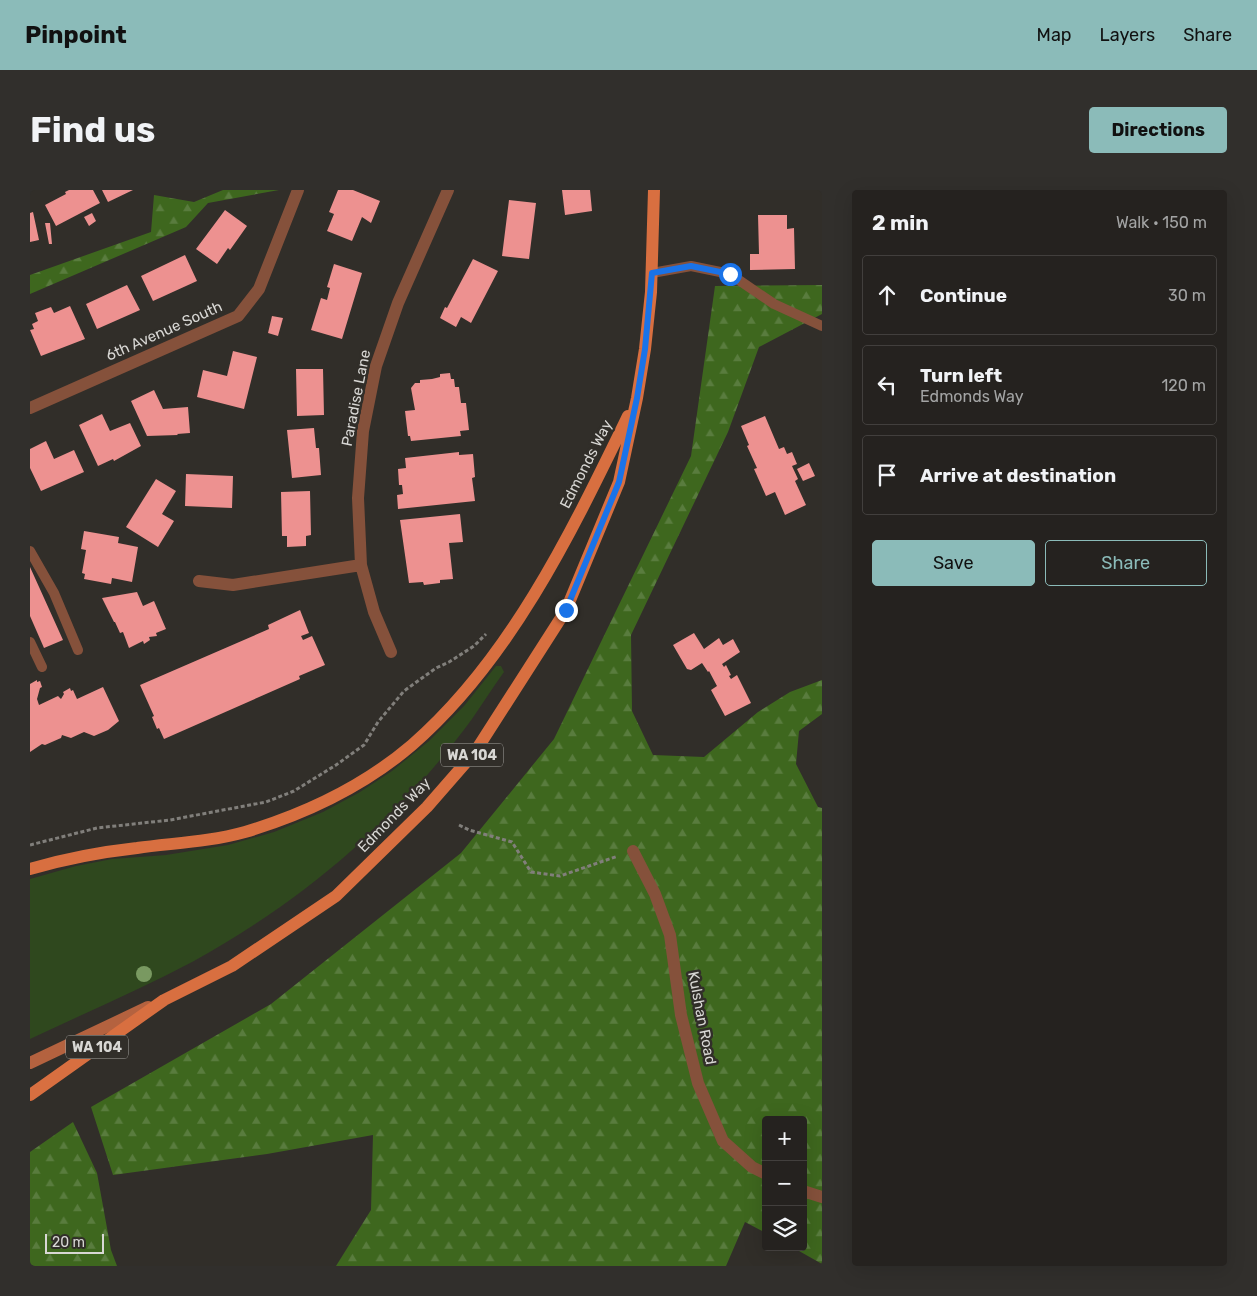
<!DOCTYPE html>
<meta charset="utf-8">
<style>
:root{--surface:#25221f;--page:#312f2c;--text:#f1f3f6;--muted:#a3a4a4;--line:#423f3d;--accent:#8bbbb9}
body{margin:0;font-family:Rubik,sans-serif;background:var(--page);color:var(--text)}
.controls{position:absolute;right:15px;bottom:15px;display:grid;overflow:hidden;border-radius:5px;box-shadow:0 5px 20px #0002}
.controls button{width:45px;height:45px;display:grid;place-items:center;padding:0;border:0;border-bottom:1px solid var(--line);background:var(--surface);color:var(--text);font:25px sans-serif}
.scale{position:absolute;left:15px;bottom:12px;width:59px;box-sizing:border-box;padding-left:5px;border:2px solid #d8d7d4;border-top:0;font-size:14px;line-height:18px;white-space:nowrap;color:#d8d7d4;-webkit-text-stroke:4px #312e29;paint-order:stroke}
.stop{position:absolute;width:15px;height:15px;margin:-11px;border:4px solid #1a73e8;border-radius:50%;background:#fff}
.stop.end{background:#1a73e8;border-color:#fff;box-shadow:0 1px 5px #0008}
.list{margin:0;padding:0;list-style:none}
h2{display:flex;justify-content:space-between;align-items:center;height:65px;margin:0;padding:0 20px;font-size:21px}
h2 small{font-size:16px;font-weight:400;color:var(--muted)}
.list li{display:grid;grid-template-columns:32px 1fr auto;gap:15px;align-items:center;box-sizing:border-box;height:80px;margin:0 10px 10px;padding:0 10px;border:1px solid var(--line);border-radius:5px}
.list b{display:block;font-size:19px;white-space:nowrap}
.list p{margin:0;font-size:16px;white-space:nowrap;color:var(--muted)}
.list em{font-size:16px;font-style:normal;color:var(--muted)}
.actions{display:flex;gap:10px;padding:15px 20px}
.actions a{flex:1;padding:11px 0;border:1px solid var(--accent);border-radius:5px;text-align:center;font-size:18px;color:var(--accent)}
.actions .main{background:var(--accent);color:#111}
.icon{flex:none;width:28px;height:28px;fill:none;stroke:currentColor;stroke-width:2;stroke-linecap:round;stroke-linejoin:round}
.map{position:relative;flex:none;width:792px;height:1076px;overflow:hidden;border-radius:5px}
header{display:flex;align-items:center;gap:30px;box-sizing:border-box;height:70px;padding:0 25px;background:var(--accent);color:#111}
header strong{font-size:24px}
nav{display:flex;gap:28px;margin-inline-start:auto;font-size:18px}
.intro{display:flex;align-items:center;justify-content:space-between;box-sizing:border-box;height:120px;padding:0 30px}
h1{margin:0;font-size:35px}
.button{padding:12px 22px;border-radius:5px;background:var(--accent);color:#111;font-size:18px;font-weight:700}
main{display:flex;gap:30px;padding:0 30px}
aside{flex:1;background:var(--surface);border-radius:5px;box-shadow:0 5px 20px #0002}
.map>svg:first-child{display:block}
.grass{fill:#2f481e}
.forest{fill:url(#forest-firs)}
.building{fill:#ed9190}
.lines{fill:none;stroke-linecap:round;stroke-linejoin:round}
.path{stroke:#817f7b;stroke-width:3;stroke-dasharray:4 2.5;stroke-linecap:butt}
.lane{stroke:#85513b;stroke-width:10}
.street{stroke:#85513b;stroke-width:12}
.secondary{stroke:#b4623f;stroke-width:12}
.primary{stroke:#d86f40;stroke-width:12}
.tree{fill:#799961}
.route{stroke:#1a73e8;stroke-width:6}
.labels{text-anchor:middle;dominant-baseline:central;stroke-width:5;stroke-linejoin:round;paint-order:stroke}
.shield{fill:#312e29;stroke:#a6a4a1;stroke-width:1}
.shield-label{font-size:14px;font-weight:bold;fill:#d8d7d4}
.street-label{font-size:15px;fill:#d8d7d4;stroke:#312e29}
</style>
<header>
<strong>Pinpoint</strong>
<nav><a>Map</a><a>Layers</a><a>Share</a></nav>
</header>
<div class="intro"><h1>Find us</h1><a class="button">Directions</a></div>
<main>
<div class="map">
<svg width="792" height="1076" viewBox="0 0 792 1076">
<defs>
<pattern id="forest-firs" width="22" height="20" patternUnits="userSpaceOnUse" patternTransform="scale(1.25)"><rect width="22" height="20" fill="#3e671e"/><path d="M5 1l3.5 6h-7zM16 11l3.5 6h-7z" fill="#597c3e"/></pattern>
</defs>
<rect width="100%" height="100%" fill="#312e29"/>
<!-- grass -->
<path class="grass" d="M466,476H471L474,482C463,497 453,513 442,529C369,629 273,711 164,771C111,799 55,823 0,849V689L46,676L82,669L136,665L198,655L244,642L293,622L330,602L362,581L399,551L434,516Z"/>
<!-- forest -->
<path class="forest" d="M193,0H249L178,13L156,37L0,104V85L121,42L124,5L164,12Z
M792,95V124L729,157L698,242L601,445L602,521L623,565L674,567L728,522L760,502L792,490V524L769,541L766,574L788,617L792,618V1074L762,1057H773V930H736V1043L715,1032L696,1076H306L341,1020L343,945L237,964L83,985L61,917L241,814L431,663L524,549L661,266L685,96Z
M43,932L67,983L81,1060L87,1076H0V962Z"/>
<!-- building -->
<path class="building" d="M39,0H63L70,13L26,36L15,15L36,4L35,2Z
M72,0H103L78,12Z
M308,0H323L350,11L341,33L332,27L322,51L297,41L304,24L299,22Z
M532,0H560L562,21L535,25Z
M479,10L506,13L499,69L472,66Z
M195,20L217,36L200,60L198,58L187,74L166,59Z
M3,22L9,50L0,52V23Z
M62,23L66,31L59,36L54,27Z
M728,25H757V39L764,38L765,79L720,80V64H729Z
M15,33H20L22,54H19Z
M155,65L167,91L123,111L111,86Z
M443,69L468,81L441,133L431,127L426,137L410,128L415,117L417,118Z
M304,74L332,83L312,149L281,140L291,108L297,110L300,98L297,97Z
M97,95L110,120L67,139L56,114Z
M40,116L55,149L11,166L0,140L4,139L2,134L8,131L5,123L21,117L24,123Z
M242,126L253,128L248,146L238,143Z
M203,161L227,167L214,219L167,207L173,180L197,186Z
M266,179H293L294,225L267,226Z
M420,183L421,189H424L425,197H429L431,213H436L439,240L430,241L431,246L381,251L380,246H378L375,221L385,220L381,198L385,193H390V190L402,189L410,187V184Z
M124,200L133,219L158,217L160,243L147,244L148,245L117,246L101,211Z
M72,224L80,241L100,233L111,256L84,271L83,269L68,276L49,235Z
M735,226L749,259L754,257L757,264L762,262L767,274L762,276L768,289L765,291L776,315L755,325L745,302L736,306L724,279L727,278L717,256L719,255L711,236Z
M284,238L286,258H289L291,285L262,288L257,240Z
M16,251L24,269L44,260L54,282L11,301L0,278V259Z
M429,262V265L443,264L445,287L442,288L445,311L368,319L367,305L373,304L372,295H369L368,279L376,278L375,268Z
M779,273L785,286L773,291L767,279Z
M156,284L203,286L202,318L155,316Z
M126,289L146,301L132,324L144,331L128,357L96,337Z
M280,301L281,345L276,346V356L257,357V346H252L251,302Z
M430,324L433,352L419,353L423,389L410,390V393L394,395L393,392L379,393L370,330Z
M54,341L89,347L88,353L108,357L102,392L82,388L81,394L54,389L55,384L52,383L56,360L51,359Z
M0,377L33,450L14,458L0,426Z
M107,402L113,416L124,411L136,439L126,443L127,446L119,447L120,450L114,454L113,451L99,458L93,442L90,443L85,432H84L72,408Z
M270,420L279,443L271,446L273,450L282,446L295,475L269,486L270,489L134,549L129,538L127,539L122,527L124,526L110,495L239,439L238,435Z
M664,443L674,459L689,448L693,455L703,449L710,462L692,474L694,477L696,475L701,485L699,486L701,489L707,485L721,513L695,526L681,500L687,496L679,481L678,482L672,473L661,480L657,479L643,455Z
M7,490V492L10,491L12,497L10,498L7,509L9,515L28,506L31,509L34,504L33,502L40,498L41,501L43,500L47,509L73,497L89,531L78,540L64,546L54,542L41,548L32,545L31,548L15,555L12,554L0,562V494Z"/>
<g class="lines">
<!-- path -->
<path class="path" d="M429,635L439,640L482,652L501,682L530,686L588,666
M0,655L67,638L140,630L236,612L264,601L306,575L334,555L348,532L374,501L406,478L419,472L444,456L456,444"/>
<!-- lane -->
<path class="lane" d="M622,83L661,76L700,84L744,114L792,136
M0,361L24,403L48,460
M0,452L12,477"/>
<!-- street -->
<path class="street" d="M0,218L208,126L229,99L268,0
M169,391L203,395L331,375
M361,462L344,422L331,375L328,308L333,241L346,176L368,113L418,0
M603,661L625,704L640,745L651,825L668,893L693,951L722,977L736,984
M773,1001L792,1007"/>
<!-- secondary -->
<path class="secondary" d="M0,873L118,817"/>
<!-- primary -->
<path class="primary" d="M0,679C34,669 71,662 107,658C143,653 179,652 215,642C275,624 334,596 382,555C481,469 542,341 598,226
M0,905L134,810L202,776L306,706L397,617L445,562L536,420L589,292L607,208L615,159L621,102L624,0"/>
</g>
<!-- trees -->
<circle class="tree" cx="114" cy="784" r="8"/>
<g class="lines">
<!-- route -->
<path class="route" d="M536,420L589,292L607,208L615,159L622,83L661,76L700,84"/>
</g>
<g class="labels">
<!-- shield labels -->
<g class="shield">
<rect x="411" y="553.5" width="62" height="23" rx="4"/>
<rect x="36" y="845.5" width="62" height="23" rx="4"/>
</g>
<g class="shield-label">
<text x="442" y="565">WA 104</text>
<text x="67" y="857">WA 104</text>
</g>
<!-- street labels -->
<g class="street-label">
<text transform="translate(134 141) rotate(-24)">6th Avenue South</text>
<text transform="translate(326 208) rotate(-79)">Paradise Lane</text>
<text transform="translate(556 274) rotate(-63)">Edmonds Way</text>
<text transform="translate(364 625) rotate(-46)">Edmonds Way</text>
<text transform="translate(672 828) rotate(79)">Kulshan Road</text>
</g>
</g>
</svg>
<div class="controls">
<button>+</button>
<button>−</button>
<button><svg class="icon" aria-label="layers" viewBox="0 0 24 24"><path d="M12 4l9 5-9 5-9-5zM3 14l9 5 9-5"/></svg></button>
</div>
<div class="scale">20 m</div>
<div class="stop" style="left:700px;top:84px"></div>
<div class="stop end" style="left:536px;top:420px"></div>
</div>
<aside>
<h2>2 min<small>Walk · 150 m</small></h2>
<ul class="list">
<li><svg class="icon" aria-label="ahead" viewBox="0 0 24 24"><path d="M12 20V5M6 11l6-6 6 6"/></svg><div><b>Continue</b></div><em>30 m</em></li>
<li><svg class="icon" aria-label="left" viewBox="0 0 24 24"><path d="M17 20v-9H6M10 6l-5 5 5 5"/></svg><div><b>Turn left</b><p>Edmonds Way</p></div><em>120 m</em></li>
<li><svg class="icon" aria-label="arrive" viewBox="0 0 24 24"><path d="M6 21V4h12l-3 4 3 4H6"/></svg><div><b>Arrive at destination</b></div></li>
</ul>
<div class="actions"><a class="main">Save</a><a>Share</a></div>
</aside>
</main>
